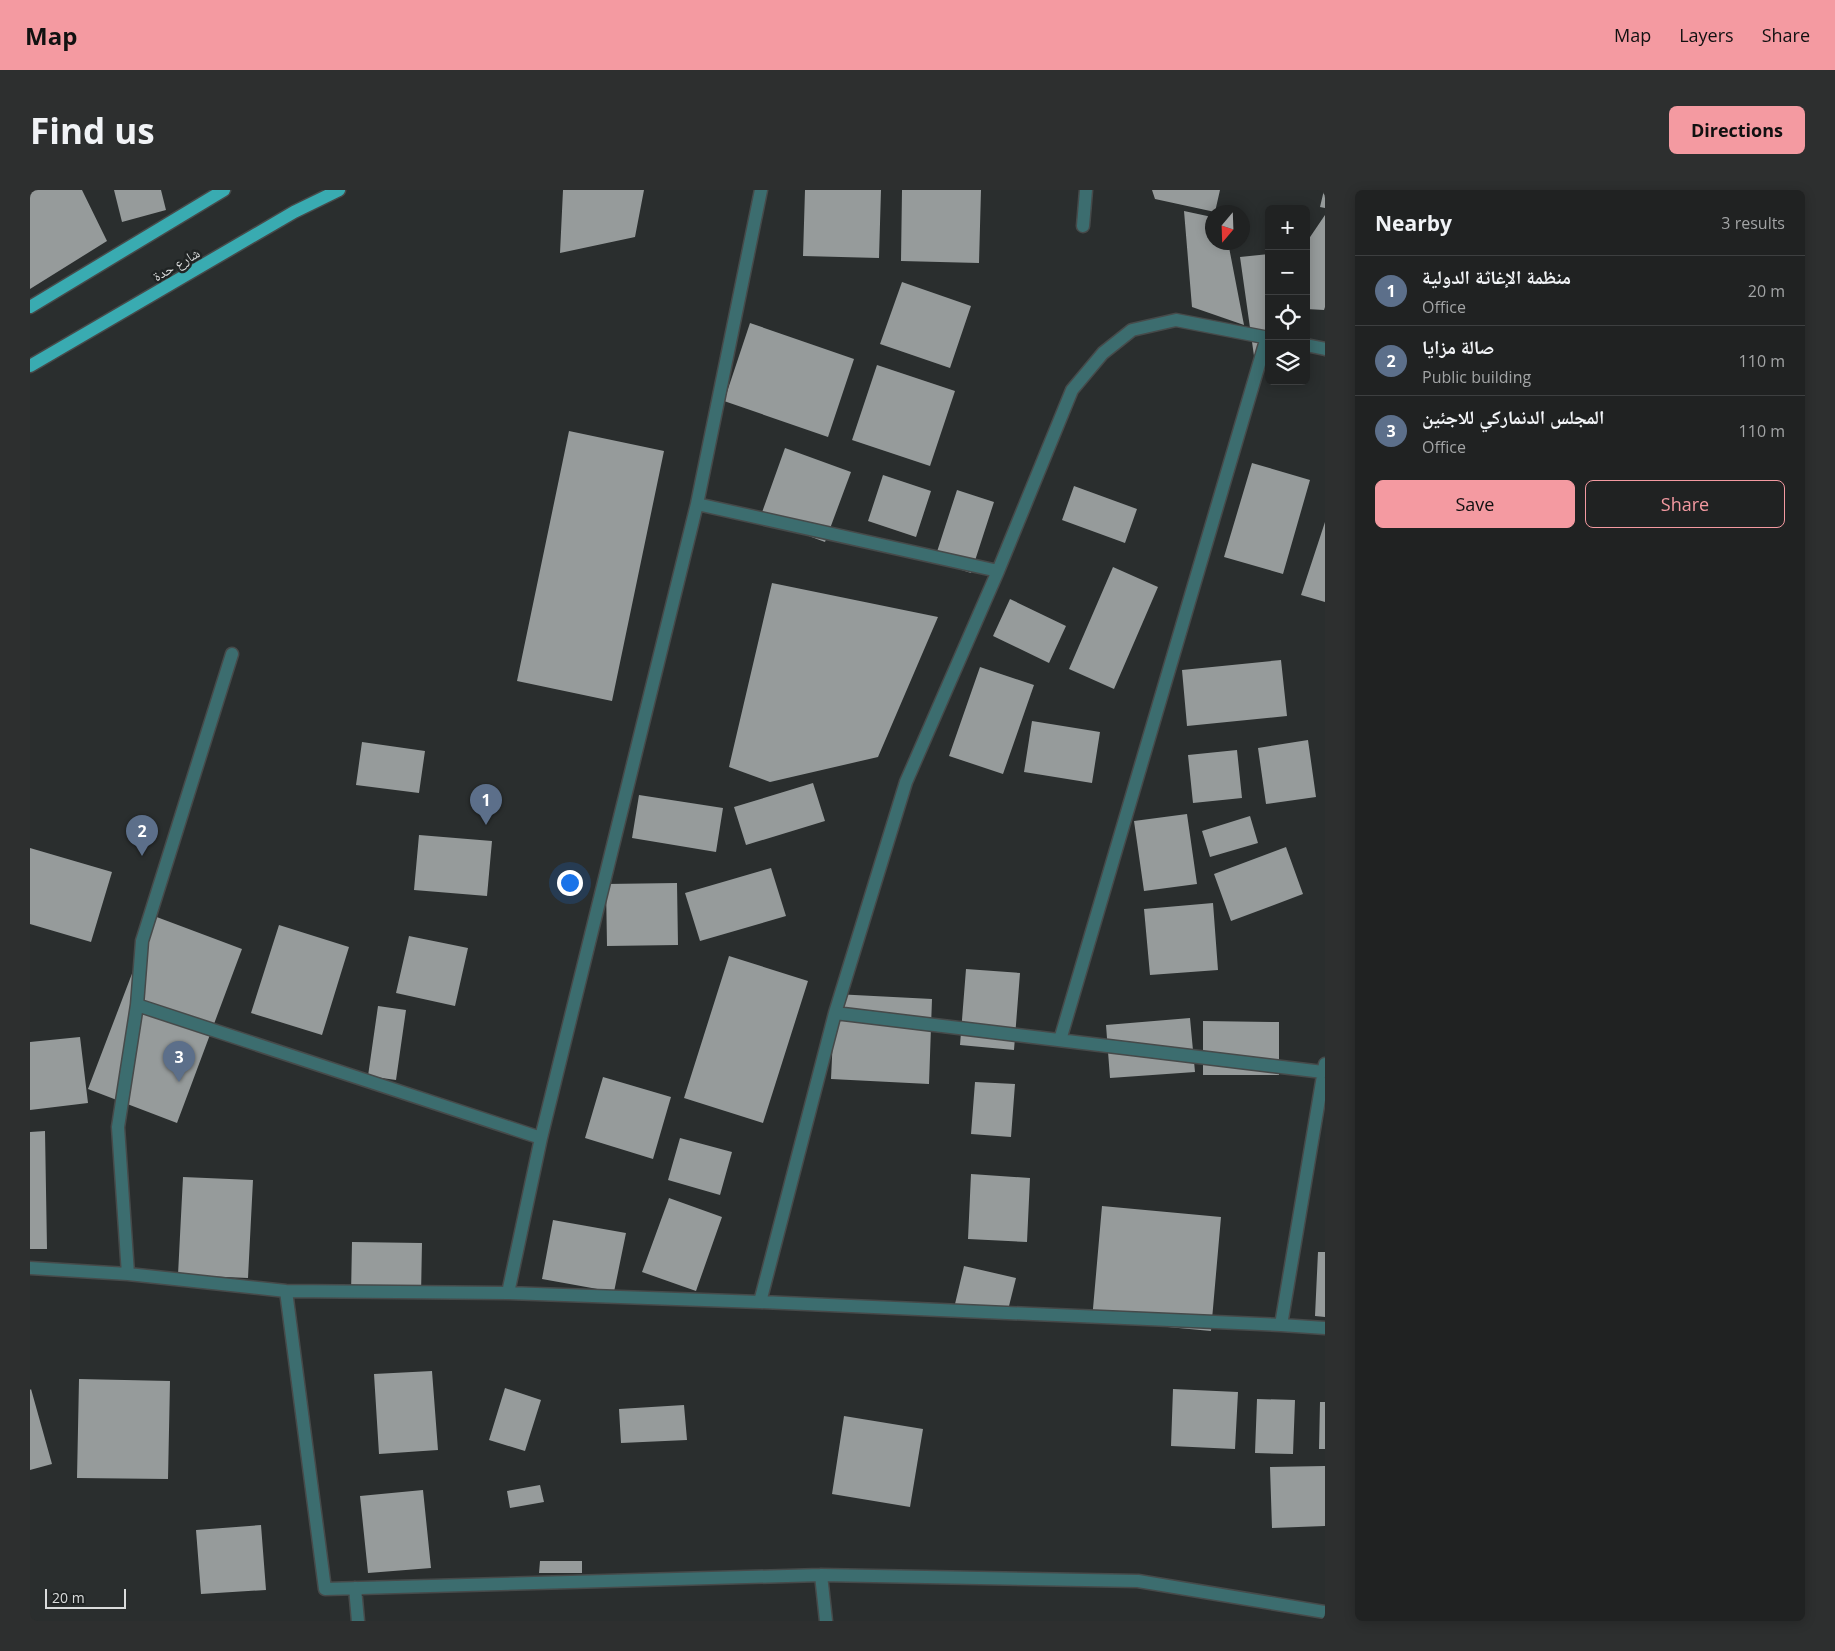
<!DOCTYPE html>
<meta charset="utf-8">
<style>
:root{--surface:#202222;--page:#2d2f2f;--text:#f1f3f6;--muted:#a2a4a5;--line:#3d3f40;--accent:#f49aa1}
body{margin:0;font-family:"Open Sans","Noto Naskh Arabic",sans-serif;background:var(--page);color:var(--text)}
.controls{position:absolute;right:15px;top:15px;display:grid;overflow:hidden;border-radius:8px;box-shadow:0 2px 12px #0003}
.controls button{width:45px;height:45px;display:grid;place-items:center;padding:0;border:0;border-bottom:1px solid var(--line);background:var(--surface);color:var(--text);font:25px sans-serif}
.compass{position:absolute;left:1175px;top:15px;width:45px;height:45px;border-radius:50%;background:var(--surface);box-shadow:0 2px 12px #0003;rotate:199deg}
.scale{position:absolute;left:15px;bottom:12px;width:81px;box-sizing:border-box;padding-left:5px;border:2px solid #dadcdc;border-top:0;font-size:14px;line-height:18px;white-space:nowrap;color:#dadcdc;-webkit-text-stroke:4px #202424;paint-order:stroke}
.you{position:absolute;left:539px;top:692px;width:18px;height:18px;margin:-12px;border:4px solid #fff;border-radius:50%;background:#1a73e8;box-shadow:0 0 0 8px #1a73e833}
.badge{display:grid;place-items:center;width:32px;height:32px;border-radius:50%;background:var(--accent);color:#fff;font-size:16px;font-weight:700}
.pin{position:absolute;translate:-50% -41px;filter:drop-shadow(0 1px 2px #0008)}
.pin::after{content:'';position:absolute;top:26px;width:18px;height:15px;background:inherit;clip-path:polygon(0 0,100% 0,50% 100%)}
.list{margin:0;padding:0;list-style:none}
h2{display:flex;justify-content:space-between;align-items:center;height:65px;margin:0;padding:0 20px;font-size:21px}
h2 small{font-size:16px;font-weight:400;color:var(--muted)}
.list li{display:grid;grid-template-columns:32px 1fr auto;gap:15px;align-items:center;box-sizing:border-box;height:70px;padding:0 20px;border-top:1px solid var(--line)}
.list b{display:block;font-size:19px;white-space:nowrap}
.list p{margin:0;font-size:16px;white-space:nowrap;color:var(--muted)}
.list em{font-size:16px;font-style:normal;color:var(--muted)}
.actions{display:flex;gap:10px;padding:15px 20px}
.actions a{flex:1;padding:11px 0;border:1px solid var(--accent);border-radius:8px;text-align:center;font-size:18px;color:var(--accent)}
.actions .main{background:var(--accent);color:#111}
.icon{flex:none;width:28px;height:28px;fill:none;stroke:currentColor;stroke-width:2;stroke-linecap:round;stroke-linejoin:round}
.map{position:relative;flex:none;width:1295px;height:1431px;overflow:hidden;border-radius:8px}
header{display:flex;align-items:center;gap:30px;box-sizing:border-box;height:70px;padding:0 25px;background:var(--accent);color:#111}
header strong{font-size:24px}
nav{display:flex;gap:28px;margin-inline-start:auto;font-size:18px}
.intro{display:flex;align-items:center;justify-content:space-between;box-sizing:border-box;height:120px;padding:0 30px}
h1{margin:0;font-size:35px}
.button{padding:12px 22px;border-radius:8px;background:var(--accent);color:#111;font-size:18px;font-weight:700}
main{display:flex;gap:30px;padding:0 30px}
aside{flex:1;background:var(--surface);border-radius:8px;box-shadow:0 2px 12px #0003}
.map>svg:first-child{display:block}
.building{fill:#969b9b}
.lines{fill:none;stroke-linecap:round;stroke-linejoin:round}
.service-casing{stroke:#464a4a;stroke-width:15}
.minor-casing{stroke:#464a4a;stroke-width:15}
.primary-casing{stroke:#464a4a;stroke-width:15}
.service{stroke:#3c6d6f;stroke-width:12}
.minor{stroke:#3c6d6f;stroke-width:12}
.primary{stroke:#39abb1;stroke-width:12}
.labels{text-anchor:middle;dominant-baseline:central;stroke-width:5;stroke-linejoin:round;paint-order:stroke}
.street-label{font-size:14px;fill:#dadcdc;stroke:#202424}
</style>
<header>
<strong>Map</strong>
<nav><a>Map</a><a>Layers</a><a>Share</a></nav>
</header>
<div class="intro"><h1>Find us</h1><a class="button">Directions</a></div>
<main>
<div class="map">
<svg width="1295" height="1431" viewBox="0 0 1295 1431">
<rect width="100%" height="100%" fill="#2a2e2e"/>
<!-- building -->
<path class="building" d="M0,0H52L77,51L0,99Z
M84,0H131L136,20L92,32Z
M533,0H614L605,47L530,63Z
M775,0H851L849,68L773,66Z
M872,0H951L949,73L871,71Z
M1122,0H1190L1185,22L1125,9Z
M1294,0H1295V18L1290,17Z
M1154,21L1182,27V52H1198L1214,135L1162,117Z
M1295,25V117L1294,120L1276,119V53Z
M1239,64V164L1224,166L1210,67Z
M872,92L941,116L920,178L850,154Z
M720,133L824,169L798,247L694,211Z
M847,175L925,201L900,276L822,250Z
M539,241L634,261L582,511L487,491Z
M755,258L821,282L795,352L730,328Z
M1222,273L1280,290L1253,384L1194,367Z
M853,285L901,301L886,347L838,331Z
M1044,296L1107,319L1095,353L1032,330Z
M927,300L964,312L941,383L904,371Z
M1295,332V412L1271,405Z
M1083,377L1128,397L1084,499L1039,479Z
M742,393L908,427L848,567L740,592L699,577Z
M980,409L1036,436L1019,473L963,446Z
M1251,470L1257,526L1157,536L1152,480Z
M950,477L1004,495L973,584L919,566Z
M1002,531L1070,542L1062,593L994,582Z
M1278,550L1286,607L1236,614L1228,558Z
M332,552L395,561L389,603L326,595Z
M1207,560L1212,608L1163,613L1158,565Z
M783,593L795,631L716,655L704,617Z
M609,605L693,618L686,662L602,648Z
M1157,624L1167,694L1114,701L1104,631Z
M1220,626L1228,653L1180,667L1172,641Z
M389,645L462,651L457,706L384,700Z
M1256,657L1273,704L1201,731L1184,684Z
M0,658L82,682L61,752L0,734Z
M741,678L756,726L670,751L655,703Z
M647,693L648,755L577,756L576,694Z
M1183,713L1188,780L1120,785L1114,719Z
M124,726L212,759L147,933L58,899Z
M249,735L319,757L292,845L221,823Z
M379,746L438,758L425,816L366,803Z
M699,766L778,791L733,933L654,908Z
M936,779L990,783L984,860L930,855Z
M805,804L902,809L899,894L801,889Z
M348,816L376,820L366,890L338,886Z
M1160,828L1165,882L1080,888L1076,835Z
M1173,831L1249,832V885H1173Z
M50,847L58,913L0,920V852Z
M573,887L641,907L623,969L555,948Z
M945,892L985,894L981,947L941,944Z
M15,941L17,1059H0V942Z
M650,948L702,962L690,1005L638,990Z
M941,984L1000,988L997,1052L938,1049Z
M153,987L223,990L218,1088L148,1085Z
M639,1008L692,1027L666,1101L612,1082Z
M1072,1016L1191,1027L1181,1141L1062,1130Z
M523,1030L596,1043L584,1102L512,1089Z
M322,1052L392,1053L391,1106L321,1105Z
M1288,1062H1295V1127L1285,1126Z
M934,1076L986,1088L976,1128L925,1114Z
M402,1181L408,1260L349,1264L344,1184Z
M49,1189L140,1191L138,1289L47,1288Z
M475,1198L511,1210L495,1261L459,1250Z
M1,1199L22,1274L0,1280V1200Z
M1143,1199L1208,1202L1205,1259L1141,1256Z
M1227,1209L1265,1210L1263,1264L1225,1263Z
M1290,1212H1295V1259H1289Z
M654,1215L657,1250L591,1253L589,1219Z
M814,1226L893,1239L880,1317L802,1304Z
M1295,1276V1336L1242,1338L1240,1277Z
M510,1295L514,1312L480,1318L477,1301Z
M393,1300L401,1378L338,1383L330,1306Z
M231,1335L236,1400L171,1404L166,1340Z
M510,1371H552V1383H509Z"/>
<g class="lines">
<defs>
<path id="service" d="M1053,36L1056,0"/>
<path id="minor" d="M1276,155L1295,159
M667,314L968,381
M107,815L511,948
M805,823L1293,882
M1030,850L1237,147
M0,1078L98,1084L256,1101L478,1103L730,1112L1251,1135L1295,1138
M98,1084L88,937L107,815L112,751L202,464
M256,1101L295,1399L791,1385L1108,1391L1295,1422
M478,1103L511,948L667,314L731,0
M730,1112L805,823L876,592L968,381L1042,200L1073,163L1102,140L1146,130L1239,148
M1251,1135L1295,874
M791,1385L796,1431
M325,1398L328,1431"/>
<path id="primary" d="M0,117L194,0
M0,176L264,22L309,0"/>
</defs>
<!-- service casing -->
<use href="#service" class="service-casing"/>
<!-- minor casing -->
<use href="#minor" class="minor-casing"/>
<!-- primary casing -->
<use href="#primary" class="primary-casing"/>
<!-- service -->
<use href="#service" class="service"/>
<!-- minor -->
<use href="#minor" class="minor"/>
<!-- primary -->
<use href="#primary" class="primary"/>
</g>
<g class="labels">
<!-- street labels -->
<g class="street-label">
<text transform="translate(146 74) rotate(-30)">شارع حدة</text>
</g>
</g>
</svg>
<div class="controls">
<button>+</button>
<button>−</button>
<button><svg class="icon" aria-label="locate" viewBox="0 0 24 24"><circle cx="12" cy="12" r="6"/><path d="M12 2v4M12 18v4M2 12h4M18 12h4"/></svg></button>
<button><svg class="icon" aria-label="layers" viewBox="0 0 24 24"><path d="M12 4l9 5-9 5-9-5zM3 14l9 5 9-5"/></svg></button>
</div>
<svg class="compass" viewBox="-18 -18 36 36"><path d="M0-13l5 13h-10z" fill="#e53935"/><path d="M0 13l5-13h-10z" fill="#a2a4a5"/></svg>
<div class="scale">20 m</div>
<div class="you"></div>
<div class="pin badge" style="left:456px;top:635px;background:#5c6f8a">1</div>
<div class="pin badge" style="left:112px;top:666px;background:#5c6f8a">2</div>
<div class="pin badge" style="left:149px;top:892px;background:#5c6f8a">3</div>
</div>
<aside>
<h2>Nearby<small>3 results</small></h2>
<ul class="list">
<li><span class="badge" style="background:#5c6f8a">1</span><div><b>منظمة الإغاثة الدولية</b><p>Office</p></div><em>20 m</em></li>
<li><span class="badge" style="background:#5c6f8a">2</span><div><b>صالة مزايا</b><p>Public building</p></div><em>110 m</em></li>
<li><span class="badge" style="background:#5c6f8a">3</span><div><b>المجلس الدنماركي للاجئين</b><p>Office</p></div><em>110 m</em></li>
</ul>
<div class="actions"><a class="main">Save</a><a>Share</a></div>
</aside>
</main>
